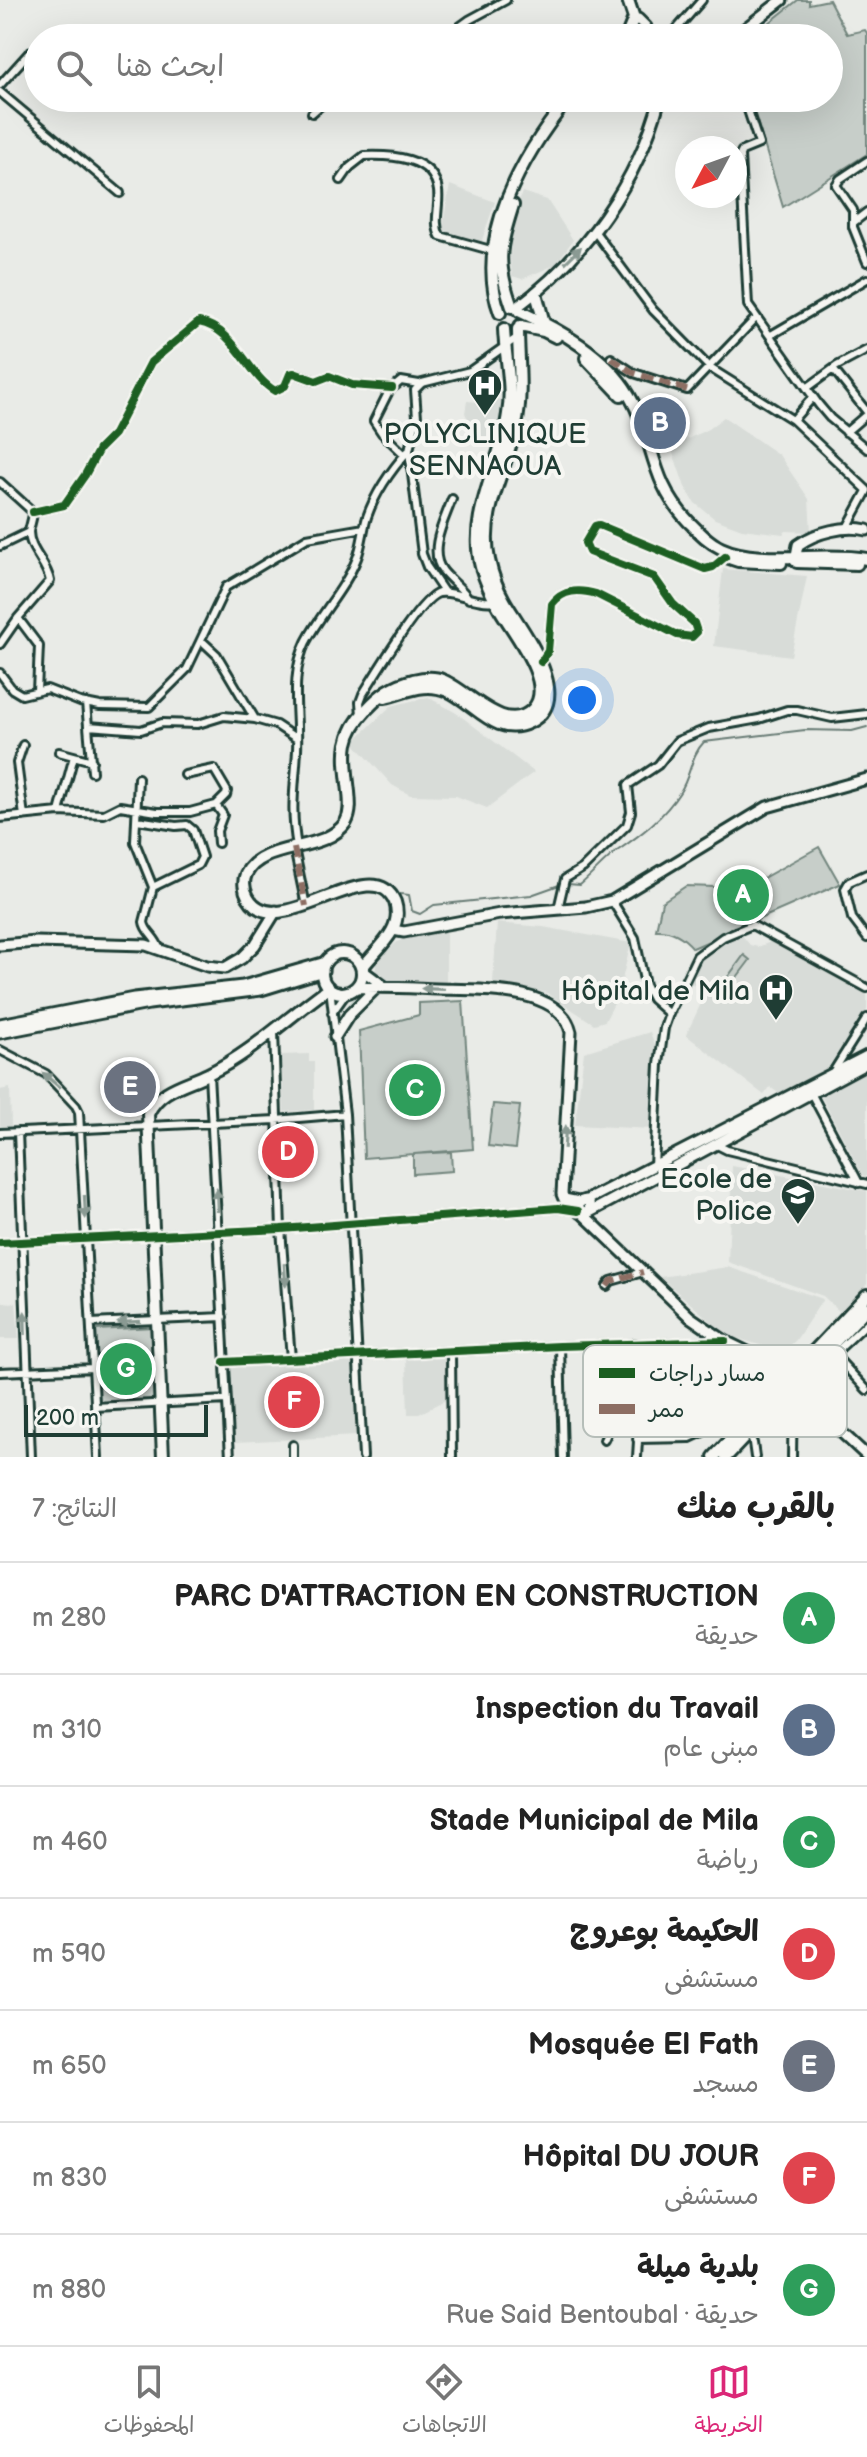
<!DOCTYPE html>
<html lang="ar">
<meta charset="utf-8">
<style>
:root{--surface:#fff;--page:#f2f2f2;--text:#222;--muted:#767676;--line:#e0e0e0;--accent:#db2777}
body{margin:0;font-family:"Balsamiq Sans","Playpen Sans Arabic",sans-serif;background:var(--page);color:var(--text);direction:rtl}
.compass{position:absolute;left:675px;top:136px;width:72px;height:72px;border-radius:50%;background:var(--surface);box-shadow:0 8px 32px #0002;rotate:229deg}
.scale{position:absolute;left:24px;bottom:20px;width:184px;box-sizing:border-box;padding-left:8px;border:4px solid #1f3d34;border-top:0;font-size:22px;line-height:28px;white-space:nowrap;color:#1f3d34;-webkit-text-stroke:6px #f6f6f2;paint-order:stroke}
.you{position:absolute;left:582px;top:700px;width:28px;height:28px;margin:-20px;border:6px solid #fff;border-radius:50%;background:#1a73e8;box-shadow:0 0 0 12px #1a73e833}
.badge{display:grid;place-items:center;width:52px;height:52px;border-radius:50%;background:var(--accent);color:#fff;font-size:26px;font-weight:700}
.pin{position:absolute;translate:-50% -50%;border:4px solid #fff;box-shadow:0 2px 8px #0006}
.list{margin:0;padding:0;list-style:none}
h2{display:flex;justify-content:space-between;align-items:center;height:104px;margin:0;padding:0 32px;font-size:34px}
h2 small{font-size:26px;font-weight:400;color:var(--muted)}
.list li{display:grid;grid-template-columns:52px 1fr auto;gap:24px;align-items:center;box-sizing:border-box;height:112px;padding:0 32px;border-top:2px solid var(--line)}
.list b{display:block;font-size:30px;white-space:nowrap}
.list p{margin:0;font-size:26px;white-space:nowrap;color:var(--muted)}
.list em{font-size:26px;font-style:normal;color:var(--muted)}
.icon{flex:none;width:44px;height:44px;fill:none;stroke:currentColor;stroke-width:2;stroke-linecap:round;stroke-linejoin:round}
.map{position:relative;flex:none;width:867px;height:1457px;overflow:hidden;direction:ltr}
.search{position:absolute;background:var(--surface);box-shadow:0 8px 32px #0002;left:24px;right:24px;top:24px;height:88px;display:flex;align-items:center;gap:20px;box-sizing:border-box;padding:0 28px;border-radius:44px;color:var(--muted);font-size:30px}
.sheet{height:888px;background:var(--surface)}
nav{display:flex;justify-content:space-around;align-items:center;box-sizing:border-box;height:112px;border-top:2px solid var(--line);background:var(--surface);font-size:22px;color:var(--muted)}
nav a{display:grid;justify-items:center;gap:4px}
nav .on{color:var(--accent)}
.map>svg:first-child{display:block}
.built{fill:#d8dcd8}
.green{fill:#c7cec9;stroke:#73867e;stroke-width:2}
.lines{fill:none;stroke-linecap:round;stroke-linejoin:round}
.stream{stroke:#687c75;stroke-width:2}
.street-casing{stroke:#1f3d34;stroke-width:12}
.secondary-casing{stroke:#1f3d34;stroke-width:15}
.primary-casing{stroke:#1f3d34;stroke-width:16}
.street{stroke:#f6f6f2;stroke-width:6}
.secondary{stroke:#f6f6f2;stroke-width:9}
.primary{stroke:#f6f6f2;stroke-width:10}
.quiet{stroke:#8d6e63;stroke-width:6;stroke-dasharray:12 6;stroke-linecap:butt}
.cycleway-casing{stroke:#f6f6f2;stroke-width:13}
.cycleway{stroke:#1b5e20;stroke-width:8}
.oneway{fill:#8a9a93}
.labels{text-anchor:middle;dominant-baseline:central;stroke-width:8;stroke-linejoin:round;paint-order:stroke}
.poi-label{font-size:28px;fill:#1f3d34;stroke:#f6f6f2;text-anchor:end}
.key{fill:#f6f6f2;stroke:#b6beb9;stroke-width:2}
.key-label{font-size:22px;fill:#1f3d34}
</style>
<div class="map">
<svg width="867" height="1457" viewBox="0 0 867 1457">
<rect width="100%" height="100%" fill="#e9ebe7"/>
<filter id="ink" filterUnits="userSpaceOnUse"><feTurbulence type="fractalNoise" baseFrequency=".0125" numOctaves="2"/><feDisplacementMap in="SourceGraphic" scale="16" xChannelSelector="R" yChannelSelector="G"/><feConvolveMatrix kernelMatrix="1 2 1 2 8 2 1 2 1" color-interpolation-filters="sRGB"/></filter>
<g filter="url(#ink)">
<!-- built -->
<path class="built" d="M450,185L495,202L481,243L441,235Z
M522,192L547,200L573,240L555,265L522,279L512,276L510,257L512,224Z
M479,398L504,400L502,420L495,437H476L465,413L467,401L478,402Z
M724,417L779,455L809,499L811,532L786,531L783,534L742,529L715,519L695,503L685,487L671,447L708,429Z
M723,569L807,576L791,656L714,646Z
M428,697L458,714L534,772L487,808L456,796L410,795L392,785L353,742L391,706Z
M497,923L543,927L631,943L618,996L605,1021L594,1024L547,993L493,982Z
M446,926V984L389,983L375,974L377,959L397,942L420,932Z
M741,934L750,945L758,947L775,940L867,992V1010L826,1070L781,1095L770,1087L764,1095L686,1035L707,991L688,982L704,953Z
M650,1032L655,1045L652,1129L575,1125L584,1052Z
M309,1054V1062H314V1110L284,1112L281,1055Z
M867,1070V1176H863L821,1096Z
M10,1088L11,1126H0V1090Z
M732,1166L867,1191V1284L841,1313L823,1296L728,1262Z
M728,1267L823,1299L796,1340L783,1352L733,1337L722,1331L660,1277Z
M0,1302L16,1303L19,1339H0Z
M445,1356L448,1399L419,1414H408L406,1359Z
M354,1362L357,1436L235,1442L231,1368Z"/>
<!-- green -->
<path class="green" d="M798,0H809V4L829,0L847,34L865,30L867,33V154L783,207L750,98H829V38H750Z
M819,847L840,884L693,948C683,936 672,929 656,930L662,902L686,886L745,888Z
M744,955L750,960L725,993L719,989Z
M463,1001L473,1149L414,1154L451,1152L452,1171L413,1174V1154L364,1158L359,1031L419,1015V1003Z
M493,1104L520,1106L515,1149L488,1146Z
M153,1327L157,1404L98,1407L96,1330Z"/>
<g class="lines">
<!-- stream -->
<path class="stream" d="M568,884L580,885C593,874 604,861 617,851C642,834 664,817 680,792C691,776 690,756 704,742L805,730L852,731L867,727
M401,894L409,895L412,911L420,914L434,905L531,895L562,884"/>
<defs>
<path id="street" d="M444,38L469,20L506,0
M669,38L702,0
M0,85L28,54L33,51L38,52
M0,92L120,193
M744,98L759,144L742,151L740,155L748,305L819,405L830,418L867,449
M312,113L329,98
M867,161L840,179L836,185L853,210V227L867,262
M341,180L350,167L364,156C390,155 434,156 438,191C440,206 433,222 440,236L494,251
M854,222L867,212
M595,232L653,310L710,368L793,420L867,490
M771,335L867,279
M611,358L634,373L687,390L756,318
M833,369L867,412
M807,388L837,366L867,350
M793,420L813,397
M846,432L867,414
M405,455L382,433L374,421L389,391L401,381L419,384
M0,482L33,512C33,518 30,525 29,532C29,550 47,563 50,581L18,618L0,644
M452,499C445,519 427,551 443,571C451,581 462,588 469,599
M33,512L64,505L85,475L99,449L114,434L151,362L199,322C236,329 247,375 275,391L285,386L290,374L294,373L316,381L329,376L352,385L392,388
M847,528L867,491
M0,546L29,532
M444,592L427,567L422,554L409,450L417,417L415,390L422,383L470,371L518,337
M18,618L39,646L37,691
M201,640L217,655L255,719L276,725L297,739
M541,662L548,651L552,604C563,589 579,589 596,594L677,635L692,637L697,632L694,623L673,604L654,577L589,552L585,543L595,526L599,525L705,569L713,567L725,557
M0,673L12,689L22,695L47,689L80,702L100,706L149,707L187,669L226,587L307,538L364,528
M86,703L92,772
M361,715L360,702L363,694C375,675 421,597 439,593C456,590 475,604 495,601
M88,726L141,730L162,723L198,724L224,716L255,719
M23,745L17,763L24,816
M59,752L92,761
M138,778L135,842L153,887L144,922C145,932 156,937 159,948
M216,805L223,815L217,831L218,843
M59,812L74,756
M0,818L59,812L104,814L120,806L157,812H190L216,805L226,795L227,791L214,769L185,775
M137,820L176,826L187,825L193,830L202,857L198,865L153,887
M297,847C290,807 295,788 297,750C299,713 289,677 306,642C321,613 345,589 357,558C362,545 363,530 367,517C376,491 391,470 409,450
M294,848L306,906
M867,874L849,882L845,889L852,918L867,938
M612,901L635,938L645,985L652,999L669,1014
M558,909L565,879L583,868L627,825L631,812L628,785L658,765L677,741L709,728L759,719L787,710H797L832,718L867,714
M330,988L345,1114L363,1457
M332,1013L347,992
M274,1031L281,1229L291,1359
M0,1050L46,1074L76,1106L79,1112L98,1457
M833,1072L867,1018
M209,1074L230,1457
M811,1093L859,1183
M18,1132L31,1457
M0,1133L276,1120L345,1114
M715,1144L727,1150L867,1184
M654,1166L659,1064L664,1028L669,1014L697,956L723,937L752,925L867,988
M0,1243L281,1229L558,1208L578,1211
M607,1286L611,1281L643,1272
M91,1323L223,1317
M635,1343L639,1425L637,1457
M560,1346L563,1457
M829,1349L867,1390
M451,1352L452,1457
M834,1354L867,1323
M224,1362L560,1346L725,1341
M0,1372L93,1368
M595,1376H612
M614,1391L637,1389
M95,1407L227,1400
M592,1407L613,1408
M731,1411L774,1365
M611,1425L614,1391L612,1360
M749,1433L753,1443L755,1457
M637,1439L690,1438L703,1432
M604,1440L611,1425H639
M293,1445V1457
M792,1457L793,1389"/>
<path id="secondary" d="M638,19L646,27L648,38
M733,38L782,0
M516,308C585,257 638,182 660,98
M795,561L798,545C816,532 845,525 867,530
M393,930L404,932L500,914L586,907L612,901L767,807L867,779
M0,945L36,942L146,945L207,966L225,968L242,958L255,945L276,911
M362,970L385,987
M356,988C383,986 410,988 437,989C475,990 560,985 571,1032L562,1194L564,1199L579,1202
M0,1024L134,998L243,986L326,962
M0,1033L149,1004L261,990L323,971
M335,1037L349,1015L376,988
M587,1200L867,1056
M590,1211L589,1202L585,1200L579,1202V1212L588,1213L867,1063
M583,1214L690,1317L725,1341L793,1374L839,1430L867,1456"/>
<path id="primary" d="M626,38L634,18L628,0
M536,293L544,323
M512,307C496,262 499,250 513,205
M519,311C560,330 605,355 629,395C656,440 648,479 688,521C698,531 708,542 721,548C759,566 824,551 867,559
M500,313C473,240 523,154 569,98
M520,326L544,331L556,337
M586,358L621,395
M726,557L738,561L781,563
M797,562L857,564
M385,697C403,693 420,684 438,688C471,694 492,741 530,722C578,698 518,626 504,600C497,588 492,574 489,560C479,512 506,471 516,425C523,394 518,360 518,329
M322 973a20 20 0 1 1 40 0a20 20 0 1 1-40 0Z
M362,968C371,956 385,944 392,931C397,922 398,911 395,902C373,848 277,948 248,897C244,890 243,881 246,874C262,841 325,854 346,822C351,813 350,802 349,792C345,756 340,737 367,709C381,694 393,685 413,680C422,678 433,676 442,680C466,688 506,738 533,709C557,683 510,629 498,606C491,594 485,580 481,567C467,514 501,465 508,414C513,386 505,357 504,329
M163,1457L148,1114C159,1089 185,1085 208,1074C252,1053 289,1016 329,988
M714,1457L867,1295
M726,1457L867,1308"/>
</defs>
<!-- street casing -->
<use href="#street" class="street-casing"/>
<!-- secondary casing -->
<use href="#secondary" class="secondary-casing"/>
<!-- primary casing -->
<use href="#primary" class="primary-casing"/>
<!-- street -->
<use href="#street" class="street"/>
<!-- secondary -->
<use href="#secondary" class="secondary"/>
<!-- primary -->
<use href="#primary" class="primary"/>
<!-- quiet -->
<path class="quiet" d="M611,358L634,373L687,390
M294,848L306,906
M607,1286L611,1281L643,1272"/>
<defs>
<path id="cycleway" d="M33,512L64,505L85,475L99,449L114,434L151,362L199,322C236,329 247,375 275,391L285,386L290,374L294,373L316,381L329,376L352,385L392,388
M541,662L548,651L552,604C563,589 579,589 596,594L677,635L692,637L697,632L694,623L673,604L654,577L589,552L585,543L595,526L599,525L705,569L713,567L725,557
M0,1243L281,1229L558,1208L578,1211
M224,1362L560,1346L725,1341"/>
</defs>
<!-- cycleway casing -->
<use href="#cycleway" class="cycleway-casing"/>
<!-- cycleway -->
<use href="#cycleway" class="cycleway"/>
</g>
<!-- one-way arrows -->
<defs><path id="oneway-solid" d="M-6-.8H1V-3.2L6.5 0L1 3.2V.8H-6Z" transform="scale(2)"/></defs>
<g class="oneway">
<use href="#oneway-solid" transform="translate(573 255) rotate(-45)"/>
<use href="#oneway-solid" transform="translate(433 989) rotate(-178)"/>
<use href="#oneway-solid" transform="translate(51 1080) rotate(-139)"/>
<use href="#oneway-solid" transform="translate(565 1137) rotate(-86)"/>
<use href="#oneway-solid" transform="translate(217 1200) rotate(-92)"/>
<use href="#oneway-solid" transform="translate(85 1207) rotate(87)"/>
<use href="#oneway-solid" transform="translate(285 1275) rotate(86)"/>
<use href="#oneway-solid" transform="translate(129 1322) rotate(177)"/>
<use href="#oneway-solid" transform="translate(25 1323) rotate(-91)"/>
</g>
</g>
<!-- icons -->
<defs>
<symbol id="hospital-pin" viewBox="-11 -11 22 30"><path d="M0 17L-7.5 6A9.5 9.5 0 1 1 7.5 6Z" fill="#1f3d34" stroke="#f6f6f2"/><path d="M-5-5h3v3.5h4V-5h3V5h-3V1.5h-4V5h-3Z" fill="#fff"/></symbol>
<symbol id="university-pin" viewBox="-11 -11 22 30"><path d="M0 17L-7.5 6A9.5 9.5 0 1 1 7.5 6Z" fill="#1f3d34" stroke="#f6f6f2"/><path d="M0-5L7-2L0 1L-7-2ZM-4 1L0 2.5L4 1V4Q0 6-4 4Z" fill="#fff"/></symbol>
</defs>
<g fill-rule="evenodd">
<use href="#hospital-pin" x="465" y="366" width="40" height="54"/>
<use href="#hospital-pin" x="756" y="971" width="40" height="54"/>
<use href="#university-pin" x="778" y="1175" width="40" height="54"/>
</g>
<g class="labels">
<!-- poi labels -->
<g class="poi-label">
<text x="485" y="434" text-anchor="middle">POLYCLINIQUE<tspan x="485" dy="32">SENNAOUA</tspan></text>
<text x="750" y="991">Hôpital de Mila</text>
<text x="772" y="1179">Ecole de<tspan x="772" dy="32">Police</tspan></text>
</g>
</g>
<!-- legend -->
<rect x="583" y="1345" width="264" height="92" rx="12" class="key"/>
<rect x="599" y="1368" width="36" height="10" fill="#1b5e20"/>
<rect x="599" y="1404" width="36" height="10" fill="#8d6e63"/>
<g class="key-label">
<text x="649" y="1381">مسار دراجات</text>
<text x="649" y="1417">ممر</text>
</g>
</svg>
<svg class="compass" viewBox="-18 -18 36 36"><path d="M0-13l5 13h-10z" fill="#e53935"/><path d="M0 13l5-13h-10z" fill="#767676"/></svg>
<div class="scale">200 m</div>
<div class="you"></div>
<div class="pin badge" style="left:743px;top:895px;background:#2e9e5b">A</div>
<div class="pin badge" style="left:660px;top:423px;background:#5c6f8a">B</div>
<div class="pin badge" style="left:415px;top:1090px;background:#2e9e5b">C</div>
<div class="pin badge" style="left:288px;top:1152px;background:#e0444e">D</div>
<div class="pin badge" style="left:130px;top:1087px;background:#6b7280">E</div>
<div class="pin badge" style="left:294px;top:1402px;background:#e0444e">F</div>
<div class="pin badge" style="left:126px;top:1369px;background:#2e9e5b">G</div>
<div class="search"><svg class="icon" aria-label="search" viewBox="0 0 24 24"><circle cx="10" cy="10" r="6"/><path d="M15 15l6 6"/></svg>ابحث هنا</div>
</div>
<section class="sheet">
<h2>بالقرب منك<small>النتائج: 7</small></h2>
<ul class="list">
<li><span class="badge" style="background:#2e9e5b">A</span><div><b>PARC D'ATTRACTION EN CONSTRUCTION</b><p>حديقة</p></div><em>280 m</em></li>
<li><span class="badge" style="background:#5c6f8a">B</span><div><b>Inspection du Travail</b><p>مبنى عام</p></div><em>310 m</em></li>
<li><span class="badge" style="background:#2e9e5b">C</span><div><b>Stade Municipal de Mila</b><p>رياضة</p></div><em>460 m</em></li>
<li><span class="badge" style="background:#e0444e">D</span><div><b>الحكيمة بوعروج</b><p>مستشفى</p></div><em>590 m</em></li>
<li><span class="badge" style="background:#6b7280">E</span><div><b>Mosquée El Fath</b><p>مسجد</p></div><em>650 m</em></li>
<li><span class="badge" style="background:#e0444e">F</span><div><b>Hôpital DU JOUR</b><p>مستشفى</p></div><em>830 m</em></li>
<li><span class="badge" style="background:#2e9e5b">G</span><div><b>بلدية ميلة</b><p>حديقة · Rue Said Bentoubal</p></div><em>880 m</em></li>
</ul>
</section>
<nav>
<a class="on"><svg class="icon" aria-label="map" viewBox="0 0 24 24"><path d="M3 6l6-2 6 2 6-2v14l-6 2-6-2-6 2zM9 4v14M15 6v14"/></svg>الخريطة</a>
<a><svg class="icon" aria-label="directions" viewBox="0 0 24 24"><path d="M12 3l9 9-9 9-9-9zM9 14v-3h6M13 9l2 2-2 2"/></svg>الاتجاهات</a>
<a><svg class="icon" aria-label="saved" viewBox="0 0 24 24"><path d="M7 4h10v16l-5-4-5 4z"/></svg>المحفوظات</a>
</nav>
